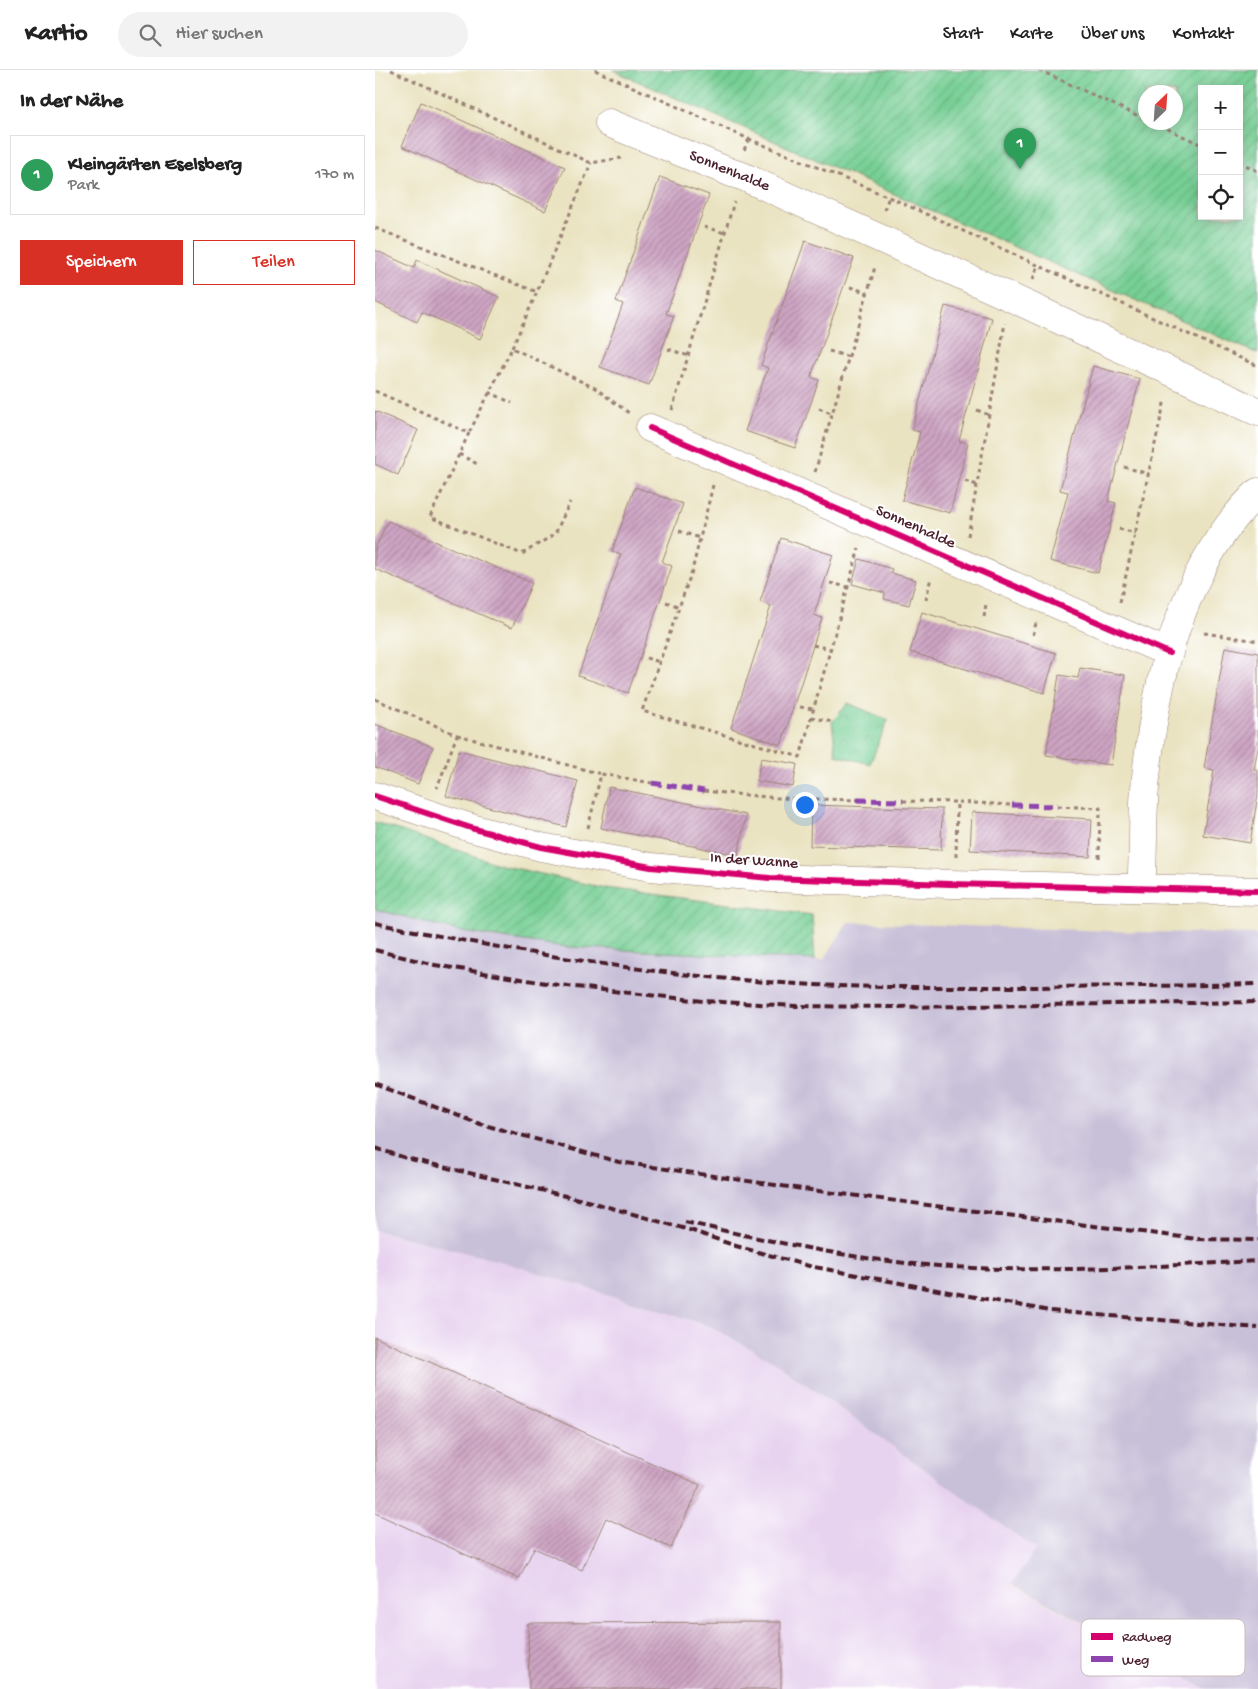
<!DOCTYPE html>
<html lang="de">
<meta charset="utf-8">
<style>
:root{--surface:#fff;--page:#f2f2f2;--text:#222;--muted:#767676;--line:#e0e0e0;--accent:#d93025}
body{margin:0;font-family:"Gochi Hand",sans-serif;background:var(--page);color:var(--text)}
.controls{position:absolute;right:15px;top:15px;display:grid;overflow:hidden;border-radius:0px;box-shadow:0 2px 12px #0003}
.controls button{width:45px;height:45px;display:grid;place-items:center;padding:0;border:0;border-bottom:1px solid var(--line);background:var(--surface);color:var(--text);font:25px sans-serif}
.compass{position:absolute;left:763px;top:15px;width:45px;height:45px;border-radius:50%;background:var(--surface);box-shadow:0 2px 12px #0003;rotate:25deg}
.you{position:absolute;left:429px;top:734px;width:18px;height:18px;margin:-12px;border:4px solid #fff;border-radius:50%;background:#1a73e8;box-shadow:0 0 0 8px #1a73e833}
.badge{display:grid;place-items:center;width:32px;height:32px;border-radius:50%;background:var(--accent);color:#fff;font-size:16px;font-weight:700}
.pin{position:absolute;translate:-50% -41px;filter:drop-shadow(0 1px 2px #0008)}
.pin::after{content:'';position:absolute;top:26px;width:18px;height:15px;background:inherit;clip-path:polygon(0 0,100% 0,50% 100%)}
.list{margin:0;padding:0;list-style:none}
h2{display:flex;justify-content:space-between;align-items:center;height:65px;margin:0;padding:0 20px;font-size:21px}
h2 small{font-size:16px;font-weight:400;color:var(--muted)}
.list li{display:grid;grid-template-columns:32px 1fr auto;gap:15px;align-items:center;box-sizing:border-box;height:80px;margin:0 10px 10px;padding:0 10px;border:1px solid var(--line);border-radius:0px}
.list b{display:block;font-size:19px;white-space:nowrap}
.list p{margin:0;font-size:16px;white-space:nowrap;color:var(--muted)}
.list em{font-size:16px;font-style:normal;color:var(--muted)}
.actions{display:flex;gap:10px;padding:15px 20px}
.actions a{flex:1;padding:11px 0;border:1px solid var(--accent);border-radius:0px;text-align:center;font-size:18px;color:var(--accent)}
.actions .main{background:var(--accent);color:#fff}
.icon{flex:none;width:28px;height:28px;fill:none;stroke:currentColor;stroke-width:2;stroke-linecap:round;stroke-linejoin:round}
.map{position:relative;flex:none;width:883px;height:1619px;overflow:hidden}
header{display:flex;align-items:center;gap:30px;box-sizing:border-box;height:70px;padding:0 25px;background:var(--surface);border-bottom:1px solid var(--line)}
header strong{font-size:24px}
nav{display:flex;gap:28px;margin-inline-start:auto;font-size:18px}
.search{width:350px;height:45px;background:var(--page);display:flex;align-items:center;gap:12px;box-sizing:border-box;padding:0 18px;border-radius:28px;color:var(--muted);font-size:19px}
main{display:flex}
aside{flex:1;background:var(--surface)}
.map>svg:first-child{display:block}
.built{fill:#e7d2ef}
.railway{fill:#c8bfd8}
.park{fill:url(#park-crowns);stroke:#607760}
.garden{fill:url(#garden-furrows);stroke:#607760;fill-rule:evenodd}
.building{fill:url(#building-hatch)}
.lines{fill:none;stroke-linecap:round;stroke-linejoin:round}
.minor-casing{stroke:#9a8176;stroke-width:29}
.path{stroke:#9a8176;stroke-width:3;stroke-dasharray:4 4;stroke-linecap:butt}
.minor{stroke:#fff;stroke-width:28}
.rail{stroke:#4a1f2b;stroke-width:4;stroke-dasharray:8 4;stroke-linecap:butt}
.quiet{stroke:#8e44ad;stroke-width:5;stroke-dasharray:10 5;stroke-linecap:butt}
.cycleway-casing{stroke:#fff;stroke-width:9}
.cycleway{stroke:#d6006c;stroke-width:6}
.labels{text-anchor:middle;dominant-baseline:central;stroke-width:4;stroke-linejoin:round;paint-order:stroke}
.street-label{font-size:16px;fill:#4a1f2b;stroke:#fff}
.key{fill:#fff;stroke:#c9bcbf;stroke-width:1}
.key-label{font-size:14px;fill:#4a1f2b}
</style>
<header>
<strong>Kartio</strong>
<div class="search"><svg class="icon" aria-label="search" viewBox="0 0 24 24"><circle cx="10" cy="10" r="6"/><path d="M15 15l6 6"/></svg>Hier suchen</div>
<nav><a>Start</a><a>Karte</a><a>Über uns</a><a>Kontakt</a></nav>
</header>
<main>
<aside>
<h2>In der Nähe<small></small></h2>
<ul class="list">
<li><span class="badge" style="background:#2e9e5b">1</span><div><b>Kleingärten Eselsberg</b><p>Park</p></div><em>170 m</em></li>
</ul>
<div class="actions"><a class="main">Speichern</a><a>Teilen</a></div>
</aside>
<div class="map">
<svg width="883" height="1619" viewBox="0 0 883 1619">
<defs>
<pattern id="park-crowns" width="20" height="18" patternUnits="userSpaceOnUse" patternTransform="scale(1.25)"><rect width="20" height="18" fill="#76cf94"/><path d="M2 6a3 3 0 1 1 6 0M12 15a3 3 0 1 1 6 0" fill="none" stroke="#68b180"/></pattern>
<pattern id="garden-furrows" width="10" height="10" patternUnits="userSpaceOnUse" patternTransform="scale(1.25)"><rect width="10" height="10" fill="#76cf94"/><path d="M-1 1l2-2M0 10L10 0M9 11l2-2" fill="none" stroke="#68b180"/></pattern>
<pattern id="building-hatch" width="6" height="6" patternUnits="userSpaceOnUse" patternTransform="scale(1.25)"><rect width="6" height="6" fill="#cea5c4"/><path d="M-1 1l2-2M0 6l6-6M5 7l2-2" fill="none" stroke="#a9869f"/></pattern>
</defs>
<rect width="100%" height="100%" fill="#fff"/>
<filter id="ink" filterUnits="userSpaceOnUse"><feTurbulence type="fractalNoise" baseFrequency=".02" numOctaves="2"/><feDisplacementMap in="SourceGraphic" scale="10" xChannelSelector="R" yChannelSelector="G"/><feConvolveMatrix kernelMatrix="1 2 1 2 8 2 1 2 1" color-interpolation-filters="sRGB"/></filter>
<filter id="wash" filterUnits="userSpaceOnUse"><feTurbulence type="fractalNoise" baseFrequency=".0096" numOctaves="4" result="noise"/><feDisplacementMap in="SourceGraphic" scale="20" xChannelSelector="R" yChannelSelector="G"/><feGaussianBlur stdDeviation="1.12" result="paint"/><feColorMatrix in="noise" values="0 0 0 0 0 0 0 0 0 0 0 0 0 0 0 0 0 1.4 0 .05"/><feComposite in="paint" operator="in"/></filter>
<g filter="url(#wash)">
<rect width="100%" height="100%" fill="#eae3c1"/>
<!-- built -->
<path class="built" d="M0,1160L128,1192L332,1255L400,1292L662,1479L637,1515L831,1619H0Z"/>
<!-- railway -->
<path class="railway" d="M0,839L87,862L191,877L449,890L473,852L764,862L883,864V1619H831L637,1514L661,1479L400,1292L332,1255L128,1192L0,1160Z"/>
<!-- park -->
<path class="park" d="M473,633L513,650L495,694L461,685L457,652Z"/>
<!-- garden -->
<path class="garden" d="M238,0H883V284L253,7ZM827,19H864V146H827ZM770,22H800V52H770Z
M0,752L126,795L230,818L437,845L440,890L191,877L87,862L0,839Z"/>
<g id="blocks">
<!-- building -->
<path class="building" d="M46,32L190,97L170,141L27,76Z
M285,107L334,125L291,244L299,246L274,315L225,297L248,234L241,231Z
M430,171L479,188L436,307L444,310L420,378L370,361L393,298L386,295Z
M0,180L39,198L42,190L124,227L105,269L47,242L42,252L0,232Z
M570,236L617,248L584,371L593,373L575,443L527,430L545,362L537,360Z
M718,296L765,309L733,431L741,433L723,503L675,491L693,422L685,420Z
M0,341L43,360L23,405L0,394Z
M260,417L308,434L287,492L297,496L253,623L203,606L246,484L237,481Z
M13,451L157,513L137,558L0,499V479Z
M406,468L458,485L439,545L447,548L406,675L356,658L396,536L385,532Z
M484,489L517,499L516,503L541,510L534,535L509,529L510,523L477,514Z
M547,542L681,583L669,623L535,582Z
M850,577L883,583V677L879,700H883V725L875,773L828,765L839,700L829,698Z
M705,598L750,605L736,695L671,685L684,605L703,608Z
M0,654L58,677L43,714L0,697Z
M84,680L203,711L191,757L71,726Z
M386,688L422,694L418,717L382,711Z
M234,717L371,745L363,785L226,758Z
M436,735L567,739L566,780L435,776Z
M597,742L717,749L715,787L595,780Z
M0,1267L325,1415L296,1478L231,1448L207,1500L159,1478L144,1509L0,1443Z
M406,1552V1619H154L153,1553Z"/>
</g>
</g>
<g filter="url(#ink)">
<use href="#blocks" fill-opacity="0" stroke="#9a8176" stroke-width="1"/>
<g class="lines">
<defs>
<path id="minor" d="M234,53L357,103L367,106L648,233L883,342
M275,358L794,583
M0,726L96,758L166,777L276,797L395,808L575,814L883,821
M766,817C769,784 767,751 770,718C779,615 806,496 883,422"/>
</defs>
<!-- minor casing -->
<use href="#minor" class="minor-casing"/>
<!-- path -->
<path class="path" d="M16,0L216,93L246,88
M220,0L374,69L514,127L883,296
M664,0L770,49
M778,52L827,75
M369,80L374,69
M864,92L883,101
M509,140L514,127
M329,157L350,163
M0,158L162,222
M658,209L663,196
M475,217L493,223
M137,278L162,222L216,93
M293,279L314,286
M454,281L474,287
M0,321L94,363L137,278L220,318L254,343
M114,322L137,333
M444,338L458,344
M297,340L359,132
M602,340L614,345
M94,363L55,447L147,484L180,464L195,432
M84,384L104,395
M749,397L774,404
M440,402L500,197
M590,411L602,415
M338,415L317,501L267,641L425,687L484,478
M744,459L761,463
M304,461L325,468
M593,466L630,253
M455,513L473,517
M551,530L556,507
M291,532L305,537
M745,532L790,329
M609,547L611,534
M829,563L883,571
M658,565L661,553
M438,575L455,579
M271,588L285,592
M0,629L82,665L62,718
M425,637L438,639
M436,647L457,652
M82,665L226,704
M329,721L402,728L482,730
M528,731L582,732
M683,736L725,738L724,790
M213,758L226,704L277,713
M581,787L582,732L637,735"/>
<!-- minor -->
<use href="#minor" class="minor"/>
<!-- rail -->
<path class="rail" d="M0,853C140,882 281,906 423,914C487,918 551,917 615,917C705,917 794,916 883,914
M0,880L60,895L183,915L328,931L422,936L521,937L883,932
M0,1014L102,1053L244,1092L427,1119L822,1169L883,1170
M0,1078L31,1088L212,1131L318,1161L361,1176L434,1196L675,1241L883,1258
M310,1152C400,1172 487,1192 579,1197C680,1203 782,1196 883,1191"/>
<!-- quiet -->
<path class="quiet" d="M277,713L329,721
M482,730L528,731
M637,735L683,736"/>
<defs>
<path id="cycleway" d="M275,358L794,583
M0,726L96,758L166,777L276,797L395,808L575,814L883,821"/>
</defs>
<!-- cycleway casing -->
<use href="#cycleway" class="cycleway-casing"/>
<!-- cycleway -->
<use href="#cycleway" class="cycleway"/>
</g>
</g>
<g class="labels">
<!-- street labels -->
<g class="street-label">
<text transform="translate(354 102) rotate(22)">Sonnenhalde</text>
<text transform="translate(540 458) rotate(24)">Sonnenhalde</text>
<text transform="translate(379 792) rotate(4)">In der Wanne</text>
</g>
</g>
<!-- legend -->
<rect x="706" y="1549" width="164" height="57" rx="8" class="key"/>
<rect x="716" y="1563" width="22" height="7" fill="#d6006c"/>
<rect x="716" y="1586" width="22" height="6" fill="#8e44ad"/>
<g class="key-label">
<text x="747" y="1571">Radweg</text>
<text x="747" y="1594">Weg</text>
</g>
</svg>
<div class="controls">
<button>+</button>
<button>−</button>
<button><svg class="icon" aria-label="locate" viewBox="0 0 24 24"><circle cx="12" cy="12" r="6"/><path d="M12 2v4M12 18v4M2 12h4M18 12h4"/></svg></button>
</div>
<svg class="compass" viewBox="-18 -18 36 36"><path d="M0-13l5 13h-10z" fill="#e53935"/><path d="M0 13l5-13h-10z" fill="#767676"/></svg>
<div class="you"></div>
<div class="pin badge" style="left:645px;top:99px;background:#2e9e5b">1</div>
</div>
</main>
